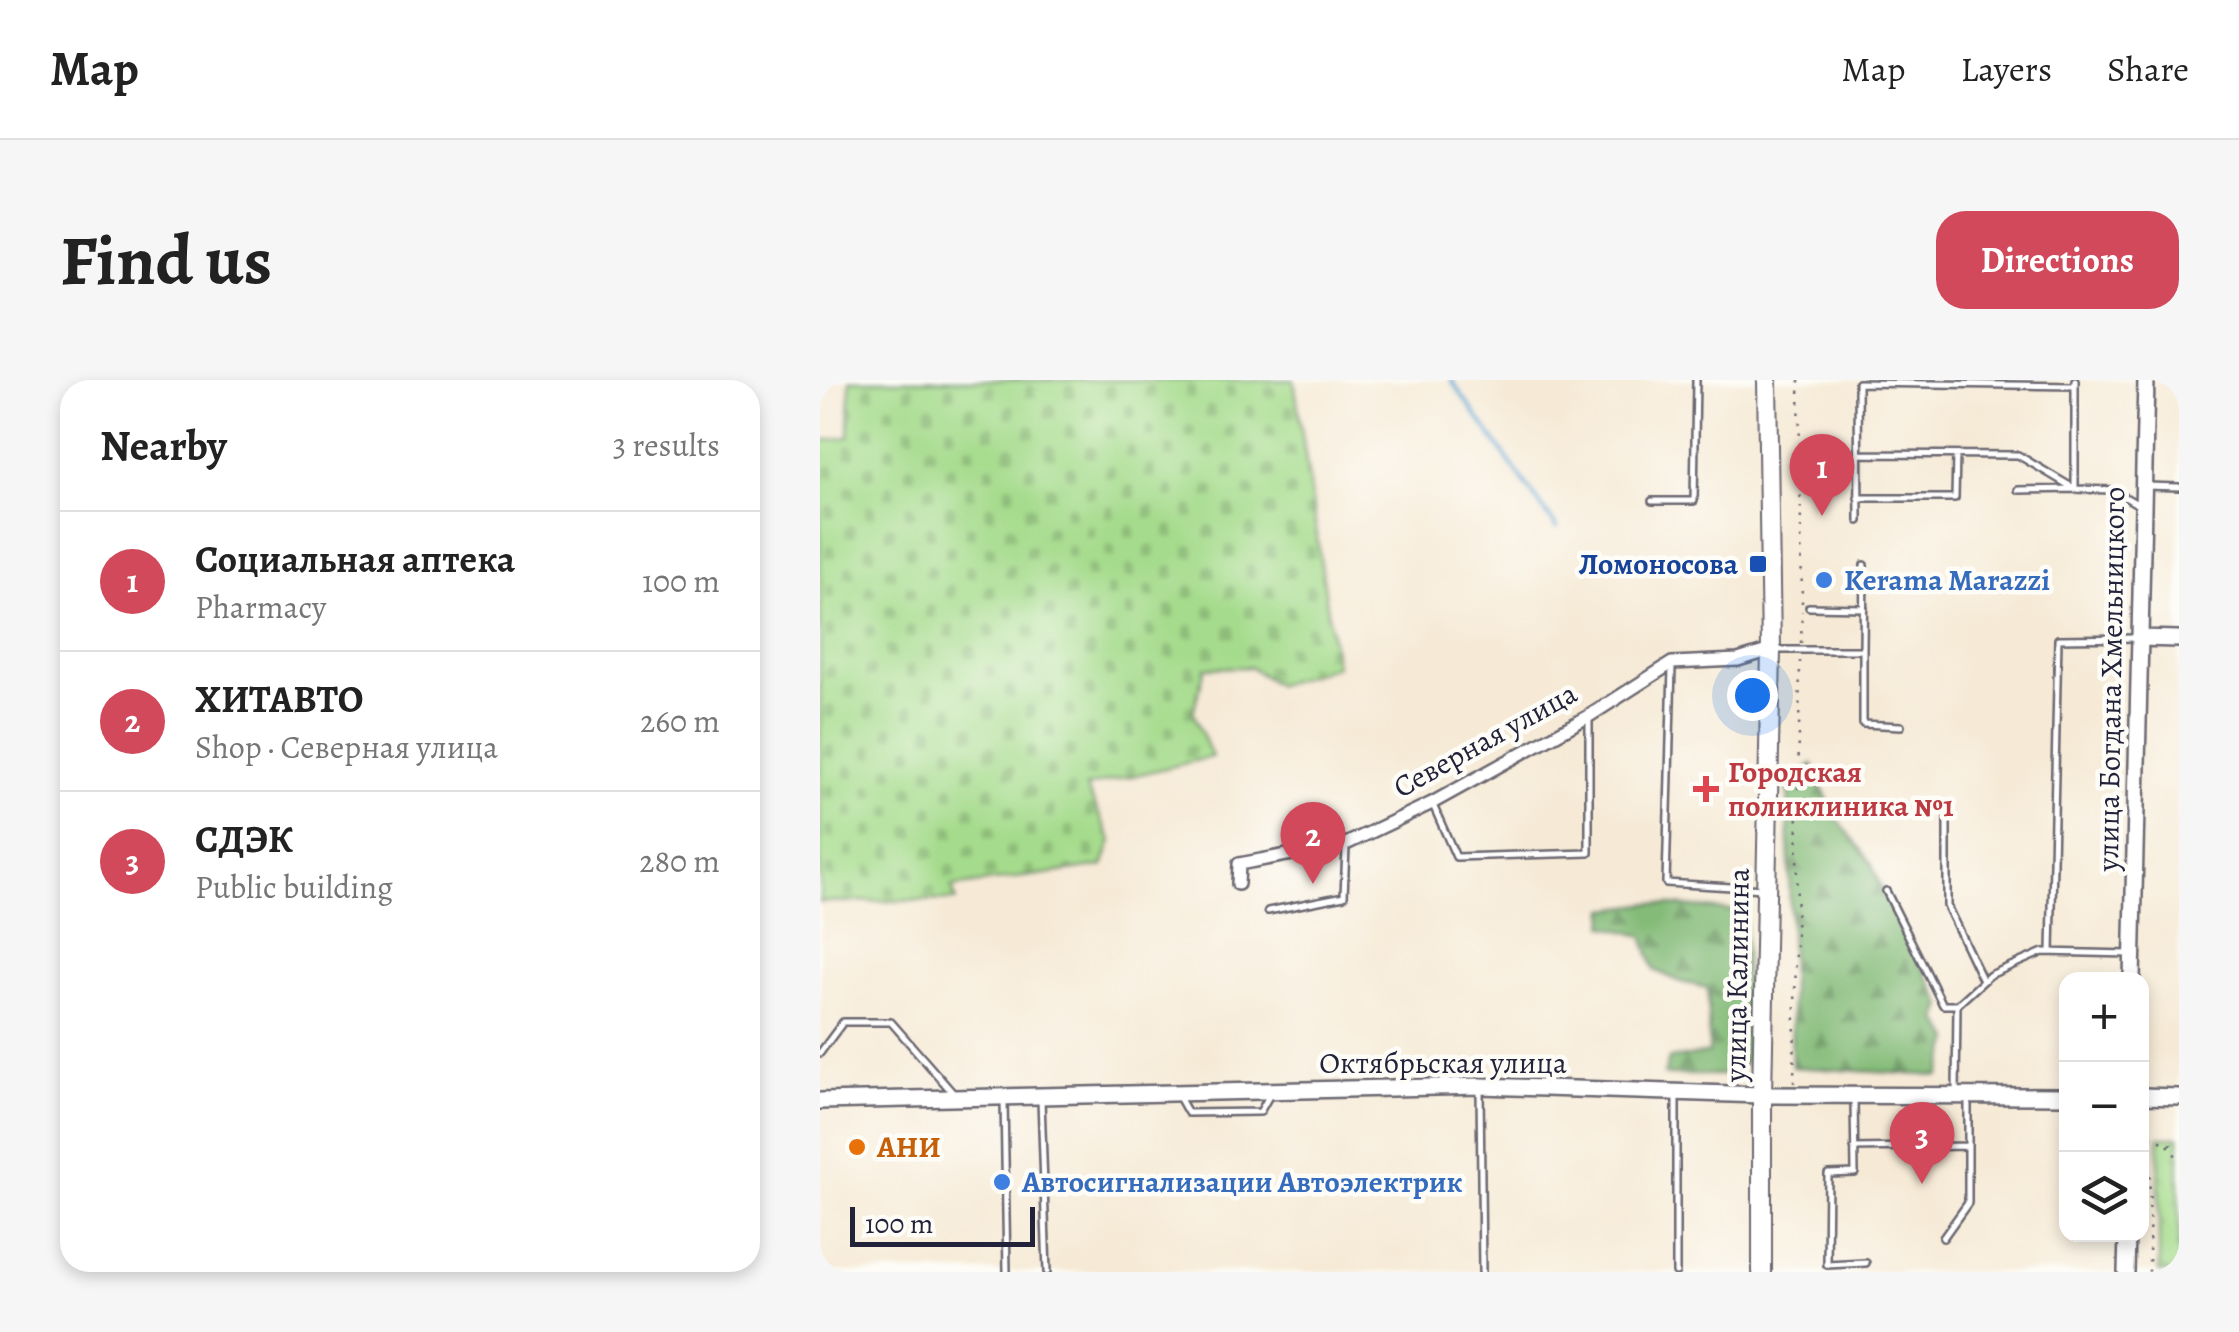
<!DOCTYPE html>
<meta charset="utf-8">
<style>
:root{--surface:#fff;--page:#f6f6f6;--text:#222;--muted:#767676;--line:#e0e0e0;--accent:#d1495b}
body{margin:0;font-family:Alegreya,serif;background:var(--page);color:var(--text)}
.controls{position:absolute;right:30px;bottom:30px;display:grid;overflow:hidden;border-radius:20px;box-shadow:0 5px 15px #0003}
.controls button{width:90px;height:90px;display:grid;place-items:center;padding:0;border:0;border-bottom:2px solid var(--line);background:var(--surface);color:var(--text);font:50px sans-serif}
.scale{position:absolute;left:30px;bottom:25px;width:185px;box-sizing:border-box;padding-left:10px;border:5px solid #22223b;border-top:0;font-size:28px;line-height:35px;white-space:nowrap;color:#22223b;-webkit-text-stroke:8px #fdfcf7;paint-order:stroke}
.you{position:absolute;left:932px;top:315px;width:35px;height:35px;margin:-25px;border:8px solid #fff;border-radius:50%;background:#1a73e8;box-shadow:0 0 0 15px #1a73e833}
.badge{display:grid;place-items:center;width:65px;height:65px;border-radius:50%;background:var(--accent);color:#fff;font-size:32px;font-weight:700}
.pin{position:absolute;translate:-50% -82px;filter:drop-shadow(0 2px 5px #0008)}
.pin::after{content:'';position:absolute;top:52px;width:35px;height:30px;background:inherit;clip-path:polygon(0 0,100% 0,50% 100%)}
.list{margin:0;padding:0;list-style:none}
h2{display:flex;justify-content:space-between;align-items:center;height:130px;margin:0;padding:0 40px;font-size:42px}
h2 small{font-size:32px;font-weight:400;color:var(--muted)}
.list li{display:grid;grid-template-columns:65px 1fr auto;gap:30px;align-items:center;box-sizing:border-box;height:140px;padding:0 40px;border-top:2px solid var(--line)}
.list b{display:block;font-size:38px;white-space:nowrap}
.list p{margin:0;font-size:32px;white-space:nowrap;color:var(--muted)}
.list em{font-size:32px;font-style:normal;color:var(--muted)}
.icon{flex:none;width:55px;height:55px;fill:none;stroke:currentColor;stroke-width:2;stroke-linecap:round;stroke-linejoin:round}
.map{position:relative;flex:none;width:1359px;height:892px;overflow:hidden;border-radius:30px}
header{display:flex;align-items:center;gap:60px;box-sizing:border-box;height:140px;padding:0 50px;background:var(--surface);border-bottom:2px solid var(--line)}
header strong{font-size:48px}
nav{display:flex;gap:55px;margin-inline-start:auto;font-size:35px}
.intro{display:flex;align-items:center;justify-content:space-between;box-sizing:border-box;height:240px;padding:0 60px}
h1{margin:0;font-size:70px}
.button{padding:25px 45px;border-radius:30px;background:var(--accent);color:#fff;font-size:35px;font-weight:700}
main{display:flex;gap:60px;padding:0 60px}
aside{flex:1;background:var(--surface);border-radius:30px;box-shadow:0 5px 15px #0003}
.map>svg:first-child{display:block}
.forest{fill:url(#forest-firs);stroke:#536e5a;stroke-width:2.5}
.cemetery{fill:url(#cemetery-stones);stroke:#647e64;stroke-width:2.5}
.park{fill:url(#park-crowns);stroke:#647e64;stroke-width:2.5}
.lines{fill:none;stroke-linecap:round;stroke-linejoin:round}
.stream{stroke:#5aa4d2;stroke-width:4}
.lane-casing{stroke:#6c6871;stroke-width:10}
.street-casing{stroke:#6c6871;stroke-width:16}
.secondary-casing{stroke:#6c6871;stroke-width:20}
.primary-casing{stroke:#6c6871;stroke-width:22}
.path{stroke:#6c6871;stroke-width:2.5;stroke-dasharray:2.5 8;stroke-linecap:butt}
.lane{stroke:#fff;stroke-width:5}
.street{stroke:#fff;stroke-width:11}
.secondary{stroke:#fff;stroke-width:15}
.primary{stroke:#fff;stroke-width:18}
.transit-dot{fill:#1a4fb4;stroke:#fdfcf7;stroke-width:4}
.shop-dot{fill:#3f7fe0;stroke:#fdfcf7;stroke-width:4}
.health-dot{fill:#e0444e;stroke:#fdfcf7;stroke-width:4}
.food-dot{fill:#e8710a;stroke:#fdfcf7;stroke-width:4}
.labels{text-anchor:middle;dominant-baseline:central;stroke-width:9;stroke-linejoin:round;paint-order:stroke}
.transit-label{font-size:30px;font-weight:bold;fill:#164399;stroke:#fdfcf7;text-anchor:end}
.shop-label{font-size:30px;font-weight:bold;fill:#366cbe;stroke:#fdfcf7;text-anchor:start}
.street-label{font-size:30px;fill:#22223b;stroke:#fdfcf7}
.health-label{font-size:30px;font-weight:bold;fill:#be3a42;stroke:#fdfcf7;text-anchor:start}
.food-label{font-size:30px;font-weight:bold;fill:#c56008;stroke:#fdfcf7;text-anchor:start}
</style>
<header>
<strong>Map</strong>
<nav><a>Map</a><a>Layers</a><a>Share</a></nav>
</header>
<div class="intro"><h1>Find us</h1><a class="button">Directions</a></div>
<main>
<aside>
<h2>Nearby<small>3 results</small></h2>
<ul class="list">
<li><span class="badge">1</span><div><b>Социальная аптека</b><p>Pharmacy</p></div><em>100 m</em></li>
<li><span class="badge">2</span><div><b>ХИТАВТО</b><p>Shop · Северная улица</p></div><em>260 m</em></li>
<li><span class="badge">3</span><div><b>СДЭК</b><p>Public building</p></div><em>280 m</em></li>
</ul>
</aside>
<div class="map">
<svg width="1359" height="892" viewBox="0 0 1359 892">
<defs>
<pattern id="forest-firs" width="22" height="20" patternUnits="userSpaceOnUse" patternTransform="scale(2.5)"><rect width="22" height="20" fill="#84bb78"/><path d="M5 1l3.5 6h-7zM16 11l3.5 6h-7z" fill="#6c9864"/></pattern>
<pattern id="cemetery-stones" width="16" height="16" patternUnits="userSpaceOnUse" patternTransform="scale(2.5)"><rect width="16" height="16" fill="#a5db8c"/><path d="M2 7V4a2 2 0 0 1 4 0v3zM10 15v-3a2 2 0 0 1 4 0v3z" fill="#8ebc7a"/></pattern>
<pattern id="park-crowns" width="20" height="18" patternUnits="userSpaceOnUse" patternTransform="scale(2.5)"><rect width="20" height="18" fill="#a5db8c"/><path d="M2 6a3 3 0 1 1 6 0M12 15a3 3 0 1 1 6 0" fill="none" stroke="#8ebc7a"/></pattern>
</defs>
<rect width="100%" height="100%" fill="#fdfcf7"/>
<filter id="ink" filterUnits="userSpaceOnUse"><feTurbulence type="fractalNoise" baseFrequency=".01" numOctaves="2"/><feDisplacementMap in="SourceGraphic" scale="20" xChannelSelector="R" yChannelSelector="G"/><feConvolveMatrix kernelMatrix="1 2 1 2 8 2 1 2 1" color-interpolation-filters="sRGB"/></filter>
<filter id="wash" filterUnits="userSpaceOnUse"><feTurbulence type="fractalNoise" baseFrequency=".0048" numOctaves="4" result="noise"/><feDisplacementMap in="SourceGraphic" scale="40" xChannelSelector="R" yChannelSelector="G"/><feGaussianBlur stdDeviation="2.25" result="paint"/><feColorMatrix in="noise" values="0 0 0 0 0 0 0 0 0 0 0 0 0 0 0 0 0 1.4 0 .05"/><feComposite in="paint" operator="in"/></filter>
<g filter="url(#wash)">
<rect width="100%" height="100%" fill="#f6ead6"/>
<!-- forest -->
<path class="forest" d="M993,384L1013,433L1051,483L1060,505L1123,625L1118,639L1131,659L1120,696L972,687L968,402Z
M831,523L925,532L926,681L916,695H844L849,679L889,673L888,608L861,602L834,590L823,556L785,546L786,529Z"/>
<!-- cemetery -->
<path class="cemetery" d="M30,0H474L516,286L457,305L430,287L385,288L373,332L392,377L266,407L292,461L283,486L132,507L136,520L0,522V61L29,57Z"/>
<!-- park -->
<path class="park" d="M1339,757H1359V892H1339Z"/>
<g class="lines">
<!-- stream -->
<path class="stream" d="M631,0L737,148"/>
</g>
</g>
<g filter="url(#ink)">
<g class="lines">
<defs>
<path id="lane" d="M1038,3L1255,6
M1038,3L1039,141
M1038,74L1198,75L1255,109L1293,110L1317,124
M1326,106L1359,107
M1198,110L1255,109V0
M1038,118H1135L1136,75
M832,121H874L876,0
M989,227L1044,228
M954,270H1043V344L1081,346
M1043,270L1044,185
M852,287L846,503L944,509
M613,425L636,477L769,473V339
M1127,436V526L1163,601
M1066,511L1123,625H1137L1136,713
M448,531L524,516L526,467
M1231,572L1238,259L1316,258
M1137,625L1170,595L1223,572L1310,574
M0,673L23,642H71L133,713
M660,710L662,892
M359,717L368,733L440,732L449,716
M1034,718L1035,793L1008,794L1007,885L1046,883
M184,720L187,892
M221,720L227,892
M1034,768L1148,766
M1123,858L1148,823V719
M856,892V715"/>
<path id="street" d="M418,504L419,484L526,464L612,423L769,336L852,283L918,280L951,270"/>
<path id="secondary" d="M1319,258L1359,259
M1312,599L1326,0
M1322,716L1359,717
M0,721L660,706L942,715L1246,716
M1306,892L1307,854"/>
<path id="primary" d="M942,892V715L951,270L947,0"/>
</defs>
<!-- lane casing -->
<use href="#lane" class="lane-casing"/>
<!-- street casing -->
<use href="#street" class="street-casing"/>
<!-- secondary casing -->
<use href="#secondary" class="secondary-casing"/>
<!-- primary casing -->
<use href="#primary" class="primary-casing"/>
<!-- path -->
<path class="path" d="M979,0L982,223
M981,263L982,231
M974,703L980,281
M1348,765L1359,780
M1329,892L1330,756L1347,764L1359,765"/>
<!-- lane -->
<use href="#lane" class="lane"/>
<!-- street -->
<use href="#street" class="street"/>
<!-- secondary -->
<use href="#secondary" class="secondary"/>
<!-- primary -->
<use href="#primary" class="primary"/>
</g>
</g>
<!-- markers -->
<rect class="transit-dot" x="928" y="174" width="20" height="20" rx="5"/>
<g class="shop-dot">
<circle cx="1004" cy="200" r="10"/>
<circle cx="182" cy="802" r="10"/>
</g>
<path class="health-dot" d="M881 394h10v10h10v10h-10v10h-10v-10h-10v-10h10z"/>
<circle class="food-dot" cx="37" cy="767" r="10"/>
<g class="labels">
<!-- transit labels -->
<g class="transit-label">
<text x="918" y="184">Ломоносова</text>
</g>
<!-- shop labels -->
<g class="shop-label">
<text x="1024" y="200">Kerama Marazzi</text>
<text x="202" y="802">Автосигнализации Автоэлектрик</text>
</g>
<!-- street labels -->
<g class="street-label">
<text transform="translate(1291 299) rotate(-89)">улица Богдана Хмельницкого</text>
<text transform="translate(665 360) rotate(-29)">Северная улица</text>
<text transform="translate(917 595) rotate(-89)">улица Калинина</text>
<text x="623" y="683">Октябрьская улица</text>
</g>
<!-- health labels -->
<g class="health-label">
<text x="908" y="392">Городская<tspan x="908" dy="34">поликлиника №1</tspan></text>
</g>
<!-- food labels -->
<g class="food-label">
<text x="57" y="767">АНИ</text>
</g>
</g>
</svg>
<div class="controls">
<button>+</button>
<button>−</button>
<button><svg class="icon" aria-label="layers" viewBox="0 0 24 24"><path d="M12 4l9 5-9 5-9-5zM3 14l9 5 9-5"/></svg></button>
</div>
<div class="scale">100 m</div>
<div class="you"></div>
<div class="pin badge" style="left:1002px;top:136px">1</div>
<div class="pin badge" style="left:493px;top:504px">2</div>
<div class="pin badge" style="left:1102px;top:804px">3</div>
</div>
</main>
